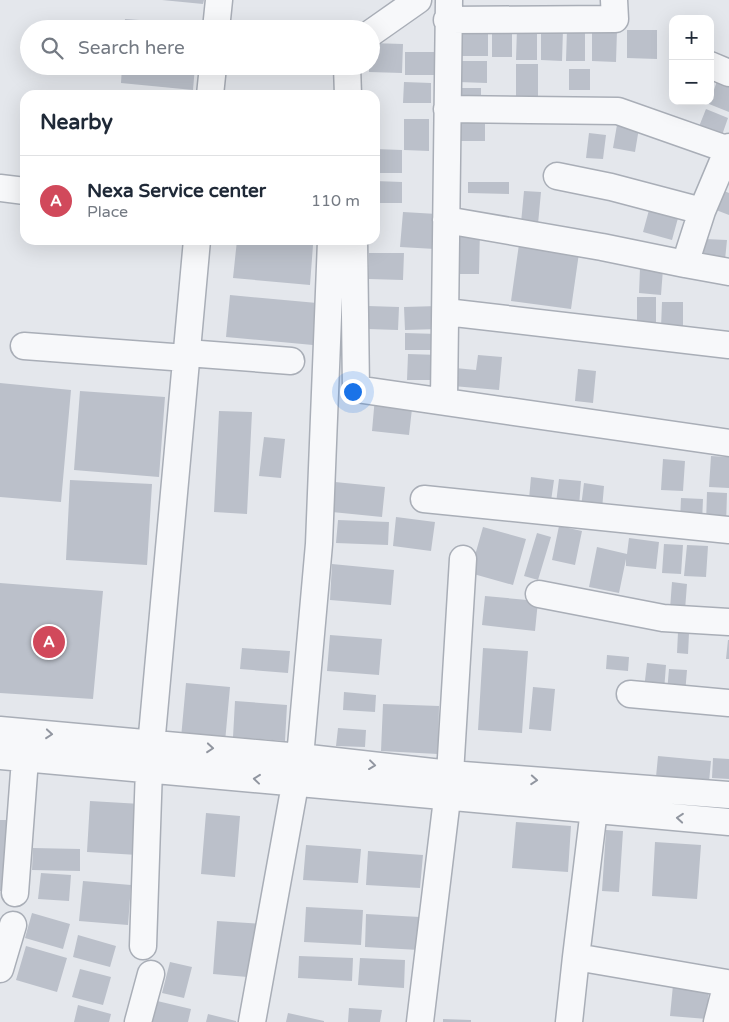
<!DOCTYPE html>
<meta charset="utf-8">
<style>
:root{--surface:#fff;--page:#f2f2f3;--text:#1f2937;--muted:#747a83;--line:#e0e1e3;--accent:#d1495b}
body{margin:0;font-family:"Varela Round",sans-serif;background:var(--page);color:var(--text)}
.controls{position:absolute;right:15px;top:15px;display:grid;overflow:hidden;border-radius:10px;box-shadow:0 5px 20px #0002}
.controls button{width:45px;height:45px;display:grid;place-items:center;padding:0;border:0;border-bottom:1px solid var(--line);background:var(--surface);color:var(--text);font:25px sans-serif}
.you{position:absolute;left:352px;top:391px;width:18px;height:18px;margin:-12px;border:4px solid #fff;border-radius:50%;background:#1a73e8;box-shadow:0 0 0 8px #1a73e833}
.badge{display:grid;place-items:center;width:32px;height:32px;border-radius:50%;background:var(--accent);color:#fff;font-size:16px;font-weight:700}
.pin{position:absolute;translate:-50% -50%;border:2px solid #fff;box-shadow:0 1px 5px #0006}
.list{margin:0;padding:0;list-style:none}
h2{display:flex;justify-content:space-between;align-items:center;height:65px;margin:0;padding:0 20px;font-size:21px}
h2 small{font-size:16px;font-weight:400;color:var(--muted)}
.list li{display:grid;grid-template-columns:32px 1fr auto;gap:15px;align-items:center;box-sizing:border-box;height:90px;padding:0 20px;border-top:1px solid var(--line)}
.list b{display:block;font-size:19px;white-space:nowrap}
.list p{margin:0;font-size:16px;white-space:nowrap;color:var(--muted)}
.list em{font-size:16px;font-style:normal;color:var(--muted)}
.icon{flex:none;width:28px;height:28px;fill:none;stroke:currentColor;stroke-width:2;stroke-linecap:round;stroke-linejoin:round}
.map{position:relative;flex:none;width:729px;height:1022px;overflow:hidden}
.search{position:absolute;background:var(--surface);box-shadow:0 5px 20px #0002;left:20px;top:20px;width:360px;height:55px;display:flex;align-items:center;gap:12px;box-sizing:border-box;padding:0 18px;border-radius:28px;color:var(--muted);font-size:19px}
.panel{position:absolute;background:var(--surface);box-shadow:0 5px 20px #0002;left:20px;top:90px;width:360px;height:155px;border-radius:15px}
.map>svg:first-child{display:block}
.building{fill:#bbc0ca}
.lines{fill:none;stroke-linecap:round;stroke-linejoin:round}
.minor-casing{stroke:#a9aeb7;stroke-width:29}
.minor{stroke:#f7f8fa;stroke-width:26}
.oneway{stroke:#9196a0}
</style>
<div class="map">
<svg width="729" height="1022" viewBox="0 0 729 1022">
<rect width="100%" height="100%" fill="#e4e7ec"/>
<!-- building -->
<path class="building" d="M162,0H204L203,4Z
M125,19L197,24V29H124Z
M517,28H537V60H516Z
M541,28L563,29L562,61L541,60Z
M492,29H512V57H492Z
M567,29H585V61H566Z
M592,30H617L616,62L592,61Z
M627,30H657V59L627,58Z
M457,34H488V56H457Z
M371,43L403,44L402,73L369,72V66H371Z
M405,52H435V75H405Z
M458,61H487V83L458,82Z
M516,64H538V96H516Z
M122,66H195L193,90L121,83Z
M569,69H590V90H569Z
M717,81L729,85V112L709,104Z
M404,82L431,83V103H403Z
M456,88H481V106L456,105Z
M706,109L728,118L721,138L698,129Z
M456,117H485V141H456Z
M404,119H429V151L404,150Z
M618,119L640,122L635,152L613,148Z
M589,133L606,135L603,159L586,158Z
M24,138H25V167L22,166Z
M375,149L402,150V173H375Z
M375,181L402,182V203H375Z
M468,182H509V194L468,193Z
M524,191L541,192L538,224L521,223Z
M724,191L729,193V215L716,210Z
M649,210L678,218L672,240L643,232Z
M403,212L437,214L435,249L400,247Z
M457,229H480L479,274H456Z
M520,237L580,246L571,309L511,301Z
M705,239L727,240L725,260L703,258Z
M237,240L313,245L310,285L233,278Z
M369,253H404L403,280L369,279Z
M640,268L663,269L661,295L639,293Z
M230,295L317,303L313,345L226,337Z
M637,297H656V326H637Z
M662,302H683V329L661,328Z
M368,306L399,307L398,330L368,329Z
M438,306L439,329L405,330L404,307Z
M405,333L438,334L437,350H405Z
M408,354L439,355L438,380H407Z
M478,355L502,357L499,390L453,386L455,368L476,370Z
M578,369L596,371L593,403L575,401Z
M0,383L71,390L61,502L0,497Z
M80,391L165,397L159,477L74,470Z
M375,397L413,400L409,435L372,431Z
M219,411L252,412L247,514L214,512Z
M264,437L285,439L281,478L259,476Z
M711,456L729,457V488L709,487Z
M663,459L685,461L683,491L661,490Z
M531,477L554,480L551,501L529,499Z
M559,479L581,481L579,506L556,503Z
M70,480L152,484L147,565L66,560Z
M335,482L385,487L382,517L332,512Z
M584,483L604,486L602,509L581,507Z
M707,492L727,493L726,525L706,524Z
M681,498L703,499L702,522H680Z
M396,517L435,522L431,551L393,546Z
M338,520L389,522L388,545L336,543Z
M559,526L582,531L575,565L552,560Z
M483,527L526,539L513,585L470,573Z
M537,533L551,537L538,580L524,576Z
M629,538L659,542L656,569L626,566V559L619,593L589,587L597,547L627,554Z
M664,544L683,545L681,574L662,573Z
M687,545L708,546L706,577L684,576Z
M332,564L394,570L391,605L330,600Z
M672,582L687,584L685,610L670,609Z
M0,583L103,591L93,699L0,693Z
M485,596L538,601L535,631L482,625Z
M678,632L689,633L688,654L677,653Z
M330,635L382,639L379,675L327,671Z
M728,640H729V659H726Z
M242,648L290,651L288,673L240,669Z
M483,648L528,651L522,733L478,730Z
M607,655L629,657L628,671L606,669Z
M647,663L666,665L664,691L644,689Z
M669,669L687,670L685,694L667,692Z
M186,683L230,687L225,742L181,738Z
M533,687L555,689L551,731L529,729Z
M344,692L376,695L375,712L343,710Z
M235,701L287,705L285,741L233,737Z
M383,704L439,706L438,754L381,751Z
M338,728L366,730L365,747L336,746Z
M658,756L711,761L709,782L656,777Z
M713,758L729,759V779L712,778Z
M90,801L141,804L138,855L87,852Z
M206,813L240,816L235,877L201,874Z
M0,820H7L2,891H0Z
M516,822L571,826L568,872L512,868Z
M606,830L623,831L619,892L602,891Z
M655,842L701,845L697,899L652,896Z
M306,845L361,849L358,883L303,880Z
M33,848L80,849V871L32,870Z
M368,851L423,855L420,888L366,885Z
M41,873L71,875L69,901L38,899Z
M83,881L131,885L128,925L79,921Z
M306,907L363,910L361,945L304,942Z
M32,913L70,924L63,949L25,938Z
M366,914L420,917L419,950L365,947Z
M217,921L263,924L259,978L213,974Z
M78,935L116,946L110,967L73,957Z
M26,946L67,958L57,992L16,980Z
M299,956L353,958L352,981L298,978Z
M360,958L405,960L404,988L358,985Z
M170,962L192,967L184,998L162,993Z
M80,969L111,977L103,1005L72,997Z
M673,985L709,988L707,1019L670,1016Z
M153,1000L191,1009L188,1022H147Z
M78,1005L111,1014L109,1022H74Z
M349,1008L382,1010L380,1022H348Z
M288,1013L324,1021V1022H286Z
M208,1014L236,1021V1022H206Z
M443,1019L471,1020V1022H443Z"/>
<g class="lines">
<defs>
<path id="minor" d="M447,20L615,19L614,0
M216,29L219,0
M371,33L418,0
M710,65L729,73
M347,66L348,95
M210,95L213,66
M447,109L618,111L729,150
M557,176L611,187L702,211
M0,188L25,191
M446,220L602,247L685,264L702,211L729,147
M354,240L356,389L729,443
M685,264L729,272
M446,312L729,345
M24,346L186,358
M187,353L291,361
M444,400L449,0
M424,499L729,530
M539,594L663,618L729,622
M630,694L729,703
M0,730L300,757L450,774L729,795
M0,756L729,822
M596,793L576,957L727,983L717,1022
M15,893L25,759
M143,946L149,768L197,240
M0,969L13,925
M138,1022L151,974
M252,1022L300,757L319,544L331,241
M420,1022L450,774L463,559
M569,1022L576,957"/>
</defs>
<!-- minor casing -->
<use href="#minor" class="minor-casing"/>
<!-- minor -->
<use href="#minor" class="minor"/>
</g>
<!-- one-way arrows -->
<defs><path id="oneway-chevron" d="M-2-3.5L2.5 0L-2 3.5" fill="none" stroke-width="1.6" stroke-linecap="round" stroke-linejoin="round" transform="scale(1.25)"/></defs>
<g class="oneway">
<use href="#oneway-chevron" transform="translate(49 734) rotate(5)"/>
<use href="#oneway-chevron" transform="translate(210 748) rotate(5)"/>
<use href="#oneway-chevron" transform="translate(372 765) rotate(7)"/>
<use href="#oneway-chevron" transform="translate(257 779) rotate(-174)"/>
<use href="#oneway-chevron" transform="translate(534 780) rotate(4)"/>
<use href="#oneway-chevron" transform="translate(680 818) rotate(-175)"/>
</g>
</svg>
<div class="controls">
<button>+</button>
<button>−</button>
</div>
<div class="you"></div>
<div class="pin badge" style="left:49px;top:642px">A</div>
<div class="search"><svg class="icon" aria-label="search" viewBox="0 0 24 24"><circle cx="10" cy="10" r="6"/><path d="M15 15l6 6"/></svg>Search here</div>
<section class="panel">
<h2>Nearby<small></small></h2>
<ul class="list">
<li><span class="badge">A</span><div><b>Nexa Service center</b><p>Place</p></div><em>110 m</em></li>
</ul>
</section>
</div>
